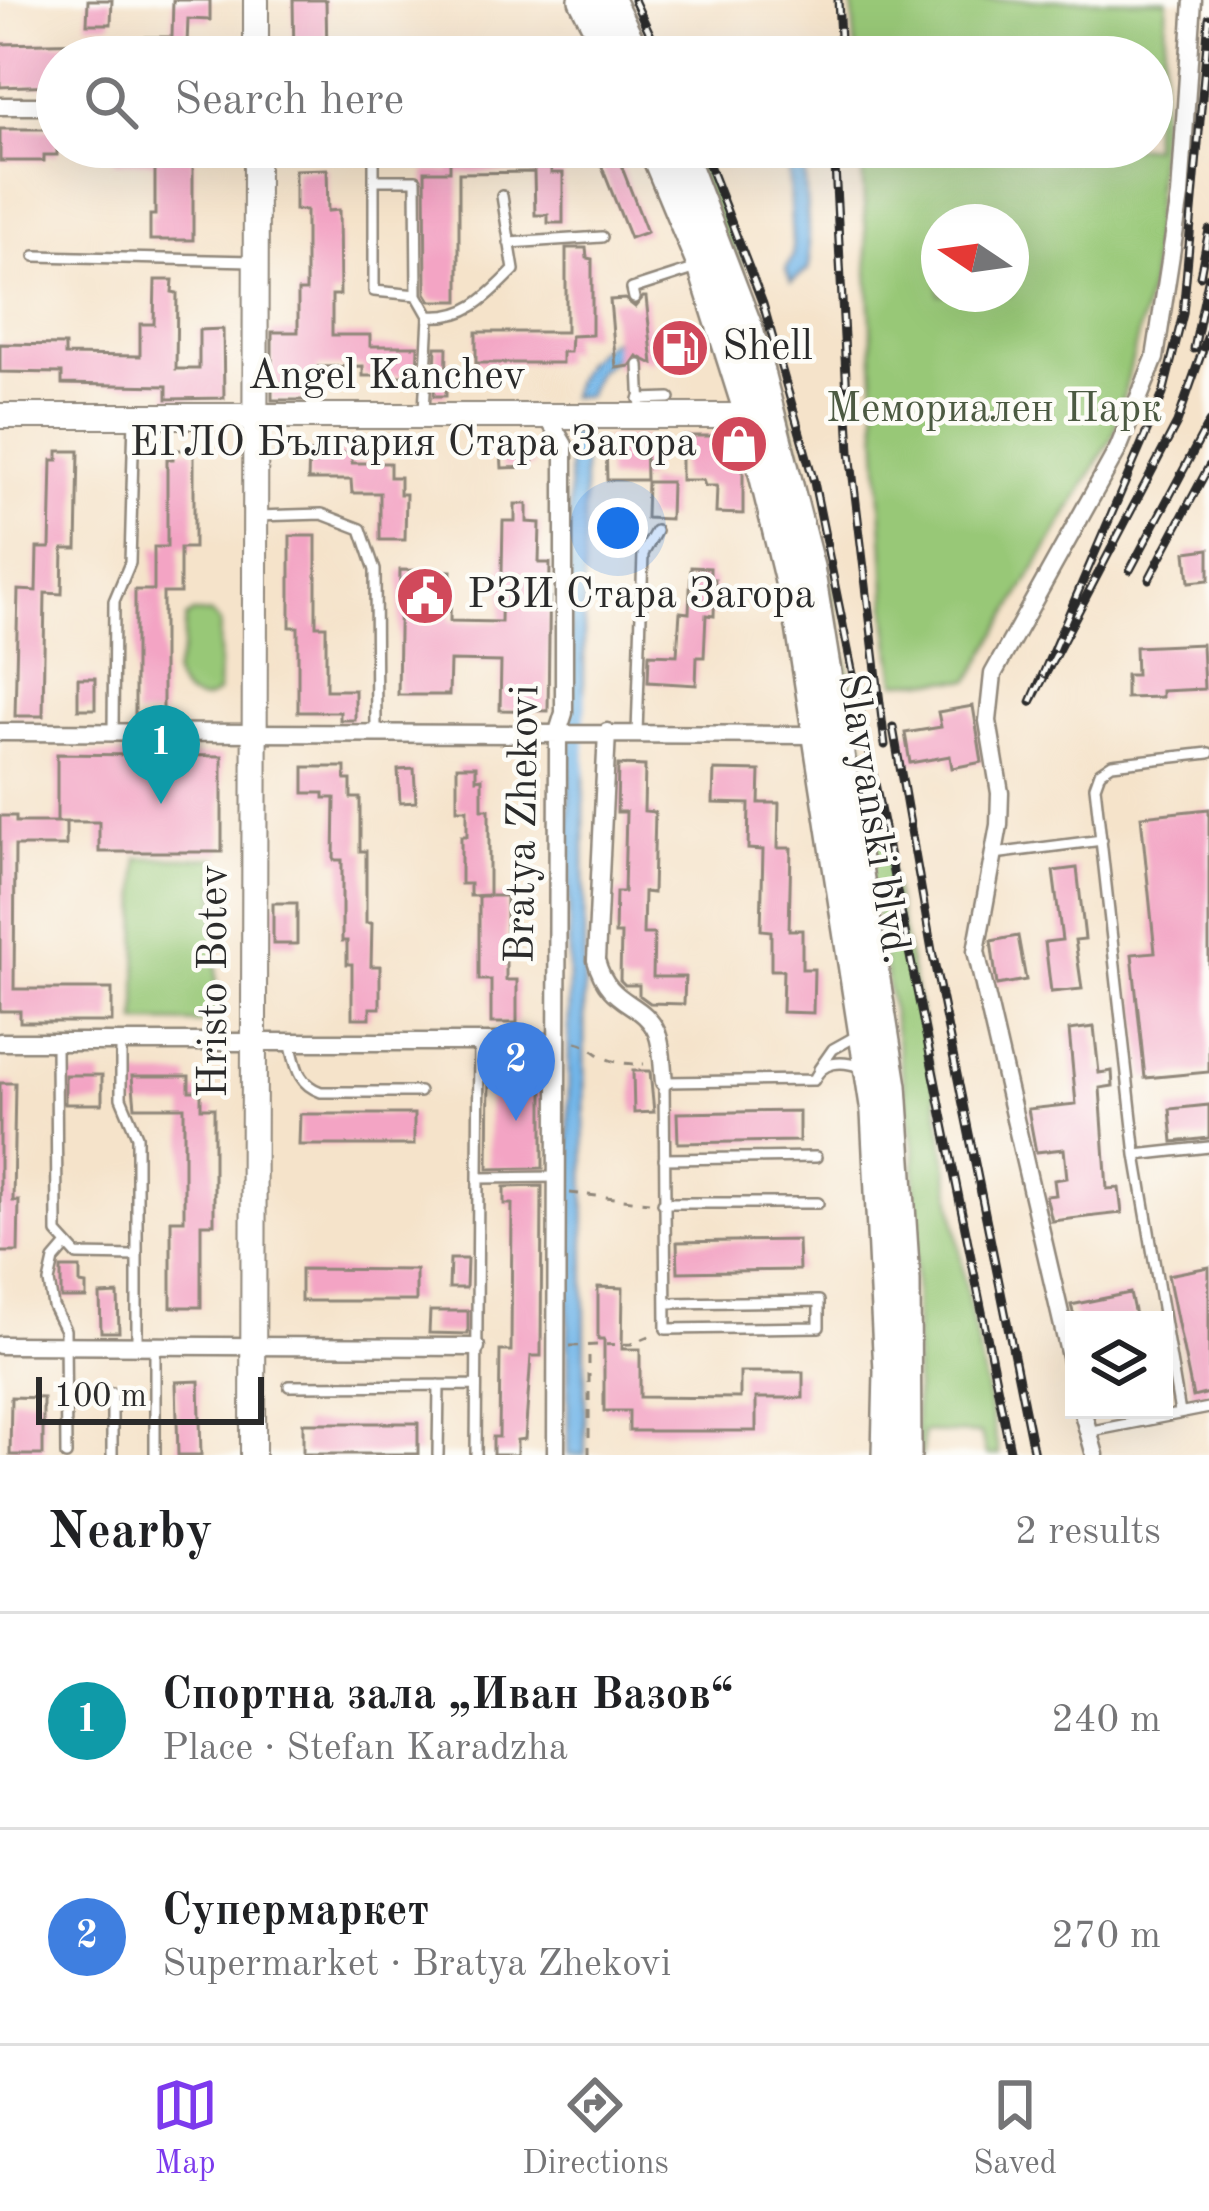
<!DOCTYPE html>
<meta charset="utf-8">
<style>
:root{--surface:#fff;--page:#f2f2f2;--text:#202124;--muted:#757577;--line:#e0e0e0;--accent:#7c3aed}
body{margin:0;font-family:"Old Standard TT",serif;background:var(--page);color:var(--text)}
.controls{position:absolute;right:36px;bottom:36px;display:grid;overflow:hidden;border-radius:0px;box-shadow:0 12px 48px #0002}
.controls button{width:108px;height:108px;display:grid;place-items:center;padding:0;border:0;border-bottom:3px solid var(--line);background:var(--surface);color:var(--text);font:60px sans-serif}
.compass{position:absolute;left:921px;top:204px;width:108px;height:108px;border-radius:50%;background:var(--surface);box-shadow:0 12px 48px #0002;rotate:283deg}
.scale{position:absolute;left:36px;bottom:30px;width:228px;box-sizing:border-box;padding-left:12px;border:6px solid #2b2b2b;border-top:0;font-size:33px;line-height:42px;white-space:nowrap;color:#2b2b2b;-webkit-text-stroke:9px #fdfcf7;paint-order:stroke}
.you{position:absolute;left:618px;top:528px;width:42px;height:42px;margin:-30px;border:9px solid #fff;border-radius:50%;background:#1a73e8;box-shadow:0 0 0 18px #1a73e833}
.badge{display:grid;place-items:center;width:78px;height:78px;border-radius:50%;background:var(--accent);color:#fff;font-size:39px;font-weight:700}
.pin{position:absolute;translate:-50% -99px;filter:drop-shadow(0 3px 6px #0008)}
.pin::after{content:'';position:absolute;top:63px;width:42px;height:36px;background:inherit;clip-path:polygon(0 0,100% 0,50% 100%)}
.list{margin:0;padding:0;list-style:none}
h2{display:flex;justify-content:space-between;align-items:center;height:156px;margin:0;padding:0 48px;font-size:51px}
h2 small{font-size:39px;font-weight:400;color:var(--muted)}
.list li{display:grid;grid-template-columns:78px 1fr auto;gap:36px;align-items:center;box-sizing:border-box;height:216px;padding:0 48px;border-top:3px solid var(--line)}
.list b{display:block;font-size:45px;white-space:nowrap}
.list p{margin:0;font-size:39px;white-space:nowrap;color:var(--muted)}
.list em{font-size:39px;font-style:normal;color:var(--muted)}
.icon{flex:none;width:66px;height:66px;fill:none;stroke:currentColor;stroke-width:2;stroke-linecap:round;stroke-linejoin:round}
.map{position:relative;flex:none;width:1209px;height:1455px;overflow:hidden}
.search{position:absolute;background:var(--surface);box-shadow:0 12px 48px #0002;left:36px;right:36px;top:36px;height:132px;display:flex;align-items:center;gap:30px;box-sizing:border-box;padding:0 42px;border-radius:66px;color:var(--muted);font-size:45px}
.sheet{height:588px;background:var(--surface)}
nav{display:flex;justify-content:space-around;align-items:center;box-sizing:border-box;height:168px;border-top:3px solid var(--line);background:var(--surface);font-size:33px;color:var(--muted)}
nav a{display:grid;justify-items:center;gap:6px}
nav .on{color:var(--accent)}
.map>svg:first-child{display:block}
.green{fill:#98c877;stroke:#627a51;stroke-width:3;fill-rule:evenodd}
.water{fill:#72b5e8;stroke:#4e708a;stroke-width:3}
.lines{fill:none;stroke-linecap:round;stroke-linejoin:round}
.canal{stroke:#72b5e8;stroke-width:16}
.building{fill:#f3a4c4}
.lane-casing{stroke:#90877a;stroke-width:14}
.street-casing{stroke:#90877a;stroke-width:21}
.secondary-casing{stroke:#90877a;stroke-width:28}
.primary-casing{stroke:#90877a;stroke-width:32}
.path{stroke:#90877a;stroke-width:3;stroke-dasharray:9 9;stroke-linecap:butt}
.lane{stroke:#fff;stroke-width:9}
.street{stroke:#fff;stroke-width:16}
.secondary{stroke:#fff;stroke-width:24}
.primary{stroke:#fff;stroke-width:27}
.rail-casing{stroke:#2b2b2b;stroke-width:9}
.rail{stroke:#fdfcf7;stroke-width:4.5;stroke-dasharray:14;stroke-linecap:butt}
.labels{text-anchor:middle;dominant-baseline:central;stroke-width:9;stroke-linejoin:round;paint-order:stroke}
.poi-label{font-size:42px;fill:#2b2b2b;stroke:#fdfcf7;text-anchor:start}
.street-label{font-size:42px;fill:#2b2b2b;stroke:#fdfcf7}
.park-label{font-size:42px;fill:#4c5a42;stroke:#fdfcf7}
</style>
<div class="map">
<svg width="1209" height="1455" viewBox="0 0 1209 1455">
<rect width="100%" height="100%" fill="#fdfcf7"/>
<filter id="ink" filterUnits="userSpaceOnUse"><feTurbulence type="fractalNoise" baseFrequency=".00833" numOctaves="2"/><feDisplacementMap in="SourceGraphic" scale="24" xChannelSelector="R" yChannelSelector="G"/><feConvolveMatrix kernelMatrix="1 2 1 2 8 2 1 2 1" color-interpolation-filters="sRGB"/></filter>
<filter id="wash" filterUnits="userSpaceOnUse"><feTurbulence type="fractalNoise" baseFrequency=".004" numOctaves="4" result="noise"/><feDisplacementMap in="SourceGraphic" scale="48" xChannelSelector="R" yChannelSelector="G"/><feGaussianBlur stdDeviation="2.7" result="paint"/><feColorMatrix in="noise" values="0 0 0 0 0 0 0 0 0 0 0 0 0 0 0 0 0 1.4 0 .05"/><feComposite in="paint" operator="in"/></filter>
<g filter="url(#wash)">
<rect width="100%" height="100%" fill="#f5e3ca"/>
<!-- green -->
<path class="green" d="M852,0H1167L1151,282L1114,434L970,680L896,682L888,624L861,147H1152V57H856ZM939,222H1011V294H939Z
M690,147H698L759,312L809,485L932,1069L964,1278L999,1455H986L981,1434L923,1432L922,1455H916L915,1151L848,739L845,696L802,489Z
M193,613L211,614L220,623L218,692C200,708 179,696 174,674L182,651L186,618Z
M138,858H217L216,1023L137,1022Z"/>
<!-- water -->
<path class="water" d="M787,147H803L810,261L808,270L791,282L786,269L793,256Z
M617,338L618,355L597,372L587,396L570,397C576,369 592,350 617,338Z
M569,434H584V712H570Z
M569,752H584L585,1455H568Z"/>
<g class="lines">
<!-- canal -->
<path class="canal" d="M577,770V694"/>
</g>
<g id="blocks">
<!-- building -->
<path class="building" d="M88,0H112L111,24H87Z
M173,0H210V20L188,19L187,45L210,46L209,57H143L140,52V40H146V37H172Z
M293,0H326L327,57H294Z
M94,42V57H57V85L0,87V44Z
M0,129H57V155H44V161H0Z
M114,147H193V240H150V215H155V162H114Z
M450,147H540V155L551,154V173H563V223H548V215H535L534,172L459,173V301H431L426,293L425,171H450Z
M594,147H614L647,232L630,238Z
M327,169L328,211L339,210L340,295H332V335H370V346H418L417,376H363V366L318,367L319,400H272V332H298V291H306V210H295V170Z
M566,248H586L587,258L592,259V335L571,336L570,352H562V363H476V332H566Z
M155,280H173L172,292L177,293L176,369H199V330L223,329L224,398L167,399V386L62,384V373L0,372V344L65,345V355L140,356V324H154Z
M643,297H646L653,364L637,356L630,366L616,368L610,300L625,299L635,307Z
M436,347H447L446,396H434Z
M681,436H735L743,469V514L716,513L717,486H705L703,480H681Z
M645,437L646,480H607L606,438Z
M532,449L533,467L502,468L501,450Z
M173,450H194V548H180V593H163V716H135V590H154V547H167V459H173Z
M58,451H79L77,549H63L62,594L45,593L43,716H15L18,590L36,591L37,548H50L52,460H58Z
M309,453H352V463H390V477H400V494H406L405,540H380V493H352L351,480H308Z
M647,482H671L670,519L646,518Z
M515,504H527V522L540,523L539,563H550L548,711L500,710L501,662L450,661L449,695H398L400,570L451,571L450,621L501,622L503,521H515Z
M290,536H316V626H326V690H355V720H340V712H298V627H290Z
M1209,549V580L1189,582L1186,552Z
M691,567L710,568V579H715L714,616L706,615L704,657H697L696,685L648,682L649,654L677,655L680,612L689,613Z
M1202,644L1204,689L1162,691V697L1126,698V675H1136L1135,647Z
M78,678H95V709H78Z
M973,706L982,762L952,768L950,756L910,763L905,733L941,727L938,712Z
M57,754L222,756V852H99V822H57Z
M618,765L645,766L644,811L655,812L653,893L644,892L643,934H654L653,977H685L684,1004L650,1003L639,995V985H625L620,980L621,934H615L616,892H624L626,812H617Z
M457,766H476V779L482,778V809H489V895L470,896V884H461V836H467V809H457Z
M304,767H345V780H351V798H360V851H366V923H372L371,966H380V1008H370V1018H352V964H347V941H342V860H334L335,798H324V793H304Z
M414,769L416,802L400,803L398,770Z
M714,770L760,771L759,803H779L778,848H791L789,930H802V969H814L813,1013L782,1012L783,970H771V931L761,930L763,850L748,849L749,804L713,803Z
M1209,809V1072L1145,1078L1132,954L1155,952L1141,816Z
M0,816H16V822H66V846H15L14,989H112V1022H20V1011H0Z
M1077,868L1085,939L1075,940L1082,989L1051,992L1045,942L1062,940L1053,871Z
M479,896H506V980H517V1023H491V980H479Z
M273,903H297V944H273Z
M1018,936L1026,980L997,985L991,941Z
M1094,1027L1099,1073L1112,1071L1113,1086L1100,1088L1107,1189L1119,1188L1122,1213L1052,1221L1046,1196L1056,1195L1054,1180L1067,1178L1064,1149L1036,1152L1028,1109L1076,1104L1069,1030Z
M633,1071H650L654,1112L634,1113Z
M489,1072H543V1168L488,1169Z
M65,1075H102V1104H65Z
M132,1076H189V1091H201V1108H214V1224H201V1307H171V1220H184V1107H135Z
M0,1083H15L13,1201H19L18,1252H0Z
M1209,1105V1138L1173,1142L1170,1109Z
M799,1111V1141L678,1143L677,1113Z
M300,1114H414V1145H299Z
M542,1186L541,1356H531L525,1439L517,1440V1455H493V1437H499L500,1351H511L512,1204H504V1187Z
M798,1240L799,1270L678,1272L677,1242Z
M450,1259H467L466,1288H449Z
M1209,1267V1393L1193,1397L1168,1275Z
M61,1268H80V1284L86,1285V1298H61Z
M301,1269L416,1270V1301H301Z
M598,1287L623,1288L622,1349H640V1397L740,1398V1372H803V1398H756V1431H629V1411H604V1339H598Z
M1130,1293L1136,1320H1075L1071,1305Z
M118,1294L119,1332H101L100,1295Z
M430,1311H468V1334L429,1333Z
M199,1381L201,1455H178L176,1382Z
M11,1397L43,1398V1455H10Z
M303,1423H418V1454H303Z"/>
</g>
</g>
<g filter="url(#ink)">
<use href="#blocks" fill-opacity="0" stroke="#90877a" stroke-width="3"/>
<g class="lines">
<defs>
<path id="lane" d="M374,147V180
M509,243L602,237
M35,256L252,261
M417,295L374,291V180H416L417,295L429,316
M634,298L632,289L697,268
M639,365L641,411
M639,399L670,398
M424,411L429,316C468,319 488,296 514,270L502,196
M257,516L322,514L361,529L375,570L376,732
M113,732L114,601L130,563L134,417
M637,733L643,554L656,531
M994,854L1102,840
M56,1042L57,1233L77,1255L137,1256
M290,1042C296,1065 297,1084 321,1092H419
M121,1043V1098L137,1136V1345
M819,1069L833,1049L860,1034
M1136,1155L1209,1147
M664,1159L816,1157
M478,1178L556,1177
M663,1203H818
M66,1246L54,1260L49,1282L53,1306L65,1330L66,1455
M666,1303L819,1301V1327L666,1329L664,1082L814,1080C822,1061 842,1060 860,1067
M155,1346V1455
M289,1386L476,1385
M1180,1413L1136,1155L1095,786L1100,772L1112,764L1209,753
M1087,1432L1209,1408
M112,1455V1393
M438,1455L439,1385
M476,1455L479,1042"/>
<path id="street" d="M0,106H57
M547,416L564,445V713L558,732L556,1455
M0,732L821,735
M607,732L596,960C609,1008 642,999 657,1033C663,1048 662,1067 664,1082
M0,1042H556
M0,1345L476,1347
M1074,1374L976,951L999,825L1000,793L988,721L993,674L1118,449L1155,358L1180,196L1193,0
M1082,1410L1095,1455"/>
<path id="secondary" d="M256,57V0
M0,416H766
M253,1455L256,147"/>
<path id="primary" d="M583,0L612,57
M610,0L638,57
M652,147L702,267L749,416L800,627L875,1112L888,1371L886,1455
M679,147L749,329L810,567L893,1086L906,1281L907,1455"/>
</defs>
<!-- lane casing -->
<use href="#lane" class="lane-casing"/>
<!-- street casing -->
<use href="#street" class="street-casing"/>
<!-- secondary casing -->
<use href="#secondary" class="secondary-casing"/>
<!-- primary casing -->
<use href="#primary" class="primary-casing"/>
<!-- path -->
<path class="path" d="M576,1042C589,1045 592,1051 603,1057C616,1064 630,1064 644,1064
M570,1193L649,1202
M570,1346L631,1344L654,1334
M589,1455V1349"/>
<!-- lane -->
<use href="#lane" class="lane"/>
<!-- street -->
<use href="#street" class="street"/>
<!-- secondary -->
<use href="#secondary" class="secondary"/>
<!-- primary -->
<use href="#primary" class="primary"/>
<defs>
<path id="rail" d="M634,0L661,57
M838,0L841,57
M1209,18L1183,314L1163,394L1031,702L1177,423L1209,332
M702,147L763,304L814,482L1011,1455
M834,147L850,452L885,745
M1200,276L1209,230
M1194,349L1209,276
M1130,570L1209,422
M1149,579L1209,466
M893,727L932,951L1034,1455"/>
</defs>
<!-- rail casing -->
<use href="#rail" class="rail-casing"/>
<!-- rail -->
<use href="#rail" class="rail"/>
</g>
</g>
<!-- icons -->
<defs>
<symbol id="fuel-disc" viewBox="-11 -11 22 22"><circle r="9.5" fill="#d1495b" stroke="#fdfcf7"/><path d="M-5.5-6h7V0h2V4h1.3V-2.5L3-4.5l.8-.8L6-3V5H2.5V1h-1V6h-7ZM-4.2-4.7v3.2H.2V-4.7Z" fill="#fff"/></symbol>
<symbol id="shop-disc" viewBox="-11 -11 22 22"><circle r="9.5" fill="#d1495b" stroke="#fdfcf7"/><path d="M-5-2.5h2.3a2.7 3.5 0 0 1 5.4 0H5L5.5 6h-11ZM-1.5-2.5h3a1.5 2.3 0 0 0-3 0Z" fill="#fff"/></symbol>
<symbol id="civic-disc" viewBox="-11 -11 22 22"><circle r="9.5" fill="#d1495b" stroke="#fdfcf7"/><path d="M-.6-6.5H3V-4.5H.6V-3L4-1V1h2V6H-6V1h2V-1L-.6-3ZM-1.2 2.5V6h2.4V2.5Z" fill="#fff"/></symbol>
</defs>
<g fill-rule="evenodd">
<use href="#fuel-disc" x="647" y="315" width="66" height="66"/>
<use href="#shop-disc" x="706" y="411" width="66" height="66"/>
<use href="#civic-disc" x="392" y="563" width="66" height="66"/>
</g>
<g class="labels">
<!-- poi labels -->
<g class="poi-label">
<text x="722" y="348">Shell</text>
<text x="697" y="444" text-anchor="end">ЕГЛО България Стара Загора</text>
<text x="467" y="596">РЗИ Стара Загора</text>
</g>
<!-- street labels -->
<g class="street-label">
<text x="387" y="377">Angel Kanchev</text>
<text transform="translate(873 819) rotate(81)">Slavyanski blvd.</text>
<text transform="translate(524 824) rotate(-89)">Bratya Zhekovi</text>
<text transform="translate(215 981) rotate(-90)">Hristo Botev</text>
</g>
<!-- park labels -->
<g class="park-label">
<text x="994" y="410">Мемориален Парк</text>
</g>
</g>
</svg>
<div class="controls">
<button><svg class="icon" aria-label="layers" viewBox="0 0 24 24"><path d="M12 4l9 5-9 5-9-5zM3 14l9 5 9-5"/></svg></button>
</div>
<svg class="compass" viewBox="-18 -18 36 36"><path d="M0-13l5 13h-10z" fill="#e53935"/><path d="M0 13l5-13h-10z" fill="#757577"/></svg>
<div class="scale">100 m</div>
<div class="you"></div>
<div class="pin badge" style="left:161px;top:804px;background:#0f9aa8">1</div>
<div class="pin badge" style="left:516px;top:1121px;background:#3f7fe0">2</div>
<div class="search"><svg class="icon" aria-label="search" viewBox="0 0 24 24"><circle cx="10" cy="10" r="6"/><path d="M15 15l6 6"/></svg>Search here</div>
</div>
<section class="sheet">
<h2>Nearby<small>2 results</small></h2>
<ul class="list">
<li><span class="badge" style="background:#0f9aa8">1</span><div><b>Спортна зала „Иван Вазов“</b><p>Place · Stefan Karadzha</p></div><em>240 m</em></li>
<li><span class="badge" style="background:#3f7fe0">2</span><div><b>Супермаркет</b><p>Supermarket · Bratya Zhekovi</p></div><em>270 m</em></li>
</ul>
</section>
<nav>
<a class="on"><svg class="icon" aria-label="map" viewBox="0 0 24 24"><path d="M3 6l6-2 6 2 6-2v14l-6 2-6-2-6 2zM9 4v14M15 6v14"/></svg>Map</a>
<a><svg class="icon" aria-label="directions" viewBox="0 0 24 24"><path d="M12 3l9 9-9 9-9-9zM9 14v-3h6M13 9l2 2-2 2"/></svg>Directions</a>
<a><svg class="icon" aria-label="saved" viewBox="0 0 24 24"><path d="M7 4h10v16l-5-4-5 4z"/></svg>Saved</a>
</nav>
